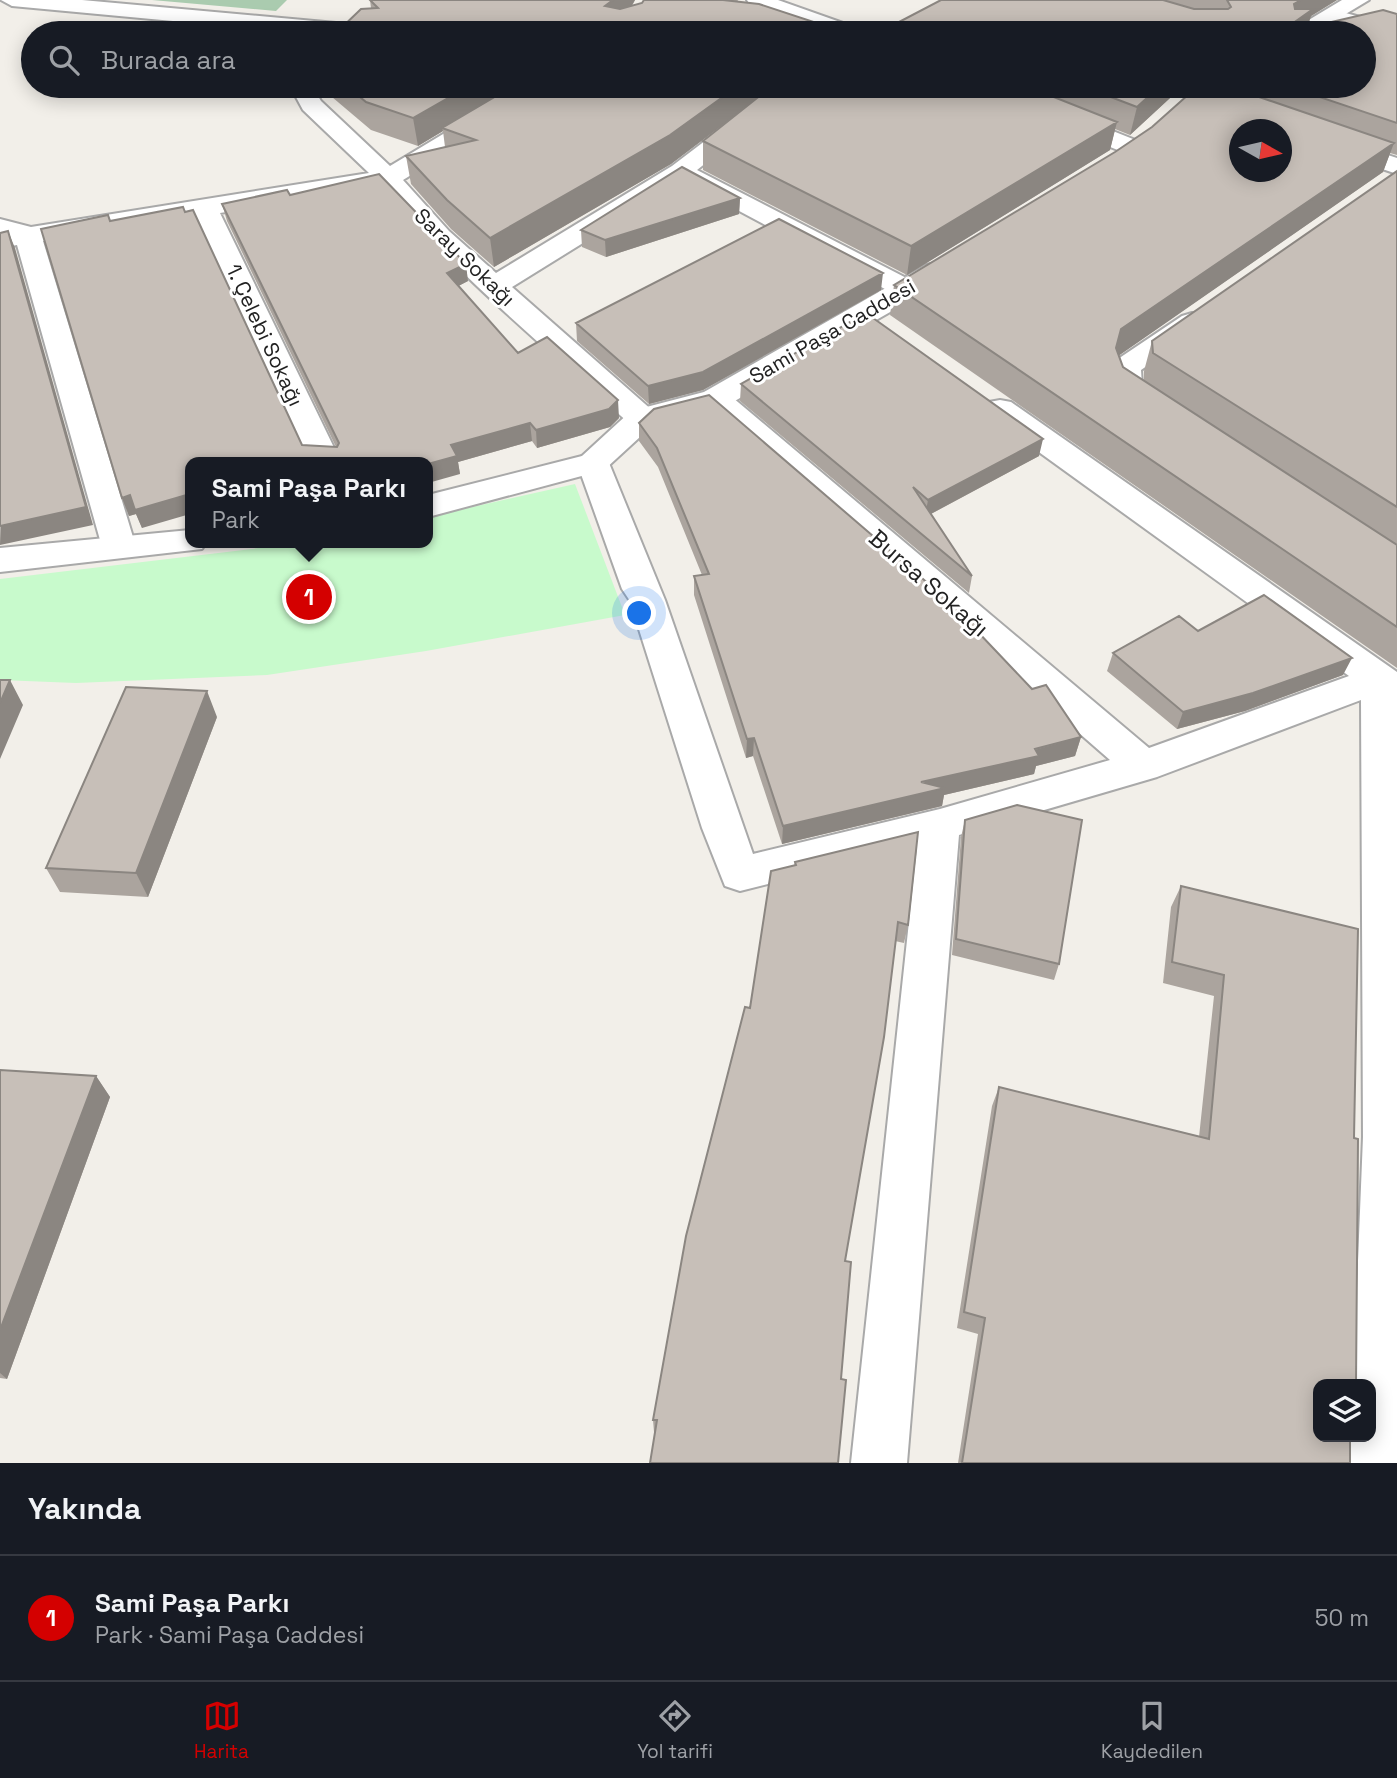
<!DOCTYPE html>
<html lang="tr">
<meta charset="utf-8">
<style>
:root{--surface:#171b24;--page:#20242c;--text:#f1f3f6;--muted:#9ea1a6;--line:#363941;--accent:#d40000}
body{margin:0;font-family:"Space Grotesk",sans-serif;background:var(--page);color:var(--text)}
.controls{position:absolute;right:21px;bottom:21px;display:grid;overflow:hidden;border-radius:14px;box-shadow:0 4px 18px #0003}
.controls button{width:63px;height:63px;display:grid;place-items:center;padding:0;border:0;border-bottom:2px solid var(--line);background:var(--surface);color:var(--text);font:35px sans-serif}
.compass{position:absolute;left:1229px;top:119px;width:63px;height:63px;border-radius:50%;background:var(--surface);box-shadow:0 4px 18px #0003;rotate:98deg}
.you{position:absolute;left:640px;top:614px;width:24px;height:24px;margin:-18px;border:5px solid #fff;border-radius:50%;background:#1a73e8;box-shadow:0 0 0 10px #1a73e833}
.badge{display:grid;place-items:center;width:46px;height:46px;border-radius:50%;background:var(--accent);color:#fff;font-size:23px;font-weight:700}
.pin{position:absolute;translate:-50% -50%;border:4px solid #fff;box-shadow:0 2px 7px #0006}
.popup{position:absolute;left:185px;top:457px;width:248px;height:91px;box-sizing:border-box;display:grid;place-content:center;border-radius:14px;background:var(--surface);filter:drop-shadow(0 2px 5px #0005);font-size:23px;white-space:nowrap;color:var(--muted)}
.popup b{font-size:26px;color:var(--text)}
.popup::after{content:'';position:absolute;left:50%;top:100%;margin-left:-14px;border:14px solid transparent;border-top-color:var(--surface)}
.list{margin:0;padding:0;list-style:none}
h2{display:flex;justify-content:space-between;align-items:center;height:91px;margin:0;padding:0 28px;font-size:30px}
h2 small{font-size:23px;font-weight:400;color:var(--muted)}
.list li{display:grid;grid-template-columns:46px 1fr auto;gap:21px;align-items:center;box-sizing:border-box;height:126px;padding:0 28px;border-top:2px solid var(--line)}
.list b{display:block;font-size:26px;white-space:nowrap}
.list p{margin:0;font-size:23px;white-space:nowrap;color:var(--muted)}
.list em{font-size:23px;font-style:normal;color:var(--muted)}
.icon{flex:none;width:38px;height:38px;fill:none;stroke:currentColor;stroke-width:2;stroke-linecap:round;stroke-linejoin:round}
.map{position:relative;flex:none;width:1397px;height:1463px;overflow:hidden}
.search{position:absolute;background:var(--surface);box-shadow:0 4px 18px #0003;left:21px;right:21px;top:21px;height:77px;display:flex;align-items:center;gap:18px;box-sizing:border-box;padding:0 24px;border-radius:38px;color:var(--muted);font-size:26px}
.sheet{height:217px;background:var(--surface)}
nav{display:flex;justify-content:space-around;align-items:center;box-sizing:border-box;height:98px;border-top:2px solid var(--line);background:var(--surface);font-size:19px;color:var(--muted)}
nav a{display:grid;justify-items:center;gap:4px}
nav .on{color:var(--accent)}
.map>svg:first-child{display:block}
.cemetery{fill:#aacbaf}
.park{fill:#c8facc}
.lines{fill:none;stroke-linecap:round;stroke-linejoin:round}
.minor-casing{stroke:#a9a9a9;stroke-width:4}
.tertiary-casing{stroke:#a9a9a9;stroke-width:4}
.minor{fill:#fff;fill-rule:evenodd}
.tertiary{fill:#fff;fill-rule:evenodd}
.wall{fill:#aba49e}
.shaded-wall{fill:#8b8681}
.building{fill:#c7bfb8;stroke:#8b8681;stroke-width:2;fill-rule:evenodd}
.labels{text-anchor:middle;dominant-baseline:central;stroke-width:6;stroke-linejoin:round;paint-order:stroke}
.far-street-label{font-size:21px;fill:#222;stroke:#fff}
.street-label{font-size:24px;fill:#222;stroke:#fff}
</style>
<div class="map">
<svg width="1397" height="1463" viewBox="0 0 1397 1463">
<rect width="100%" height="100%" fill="#f2efe9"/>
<!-- cemetery -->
<path class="cemetery" d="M152,0H287L276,11Z"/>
<!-- park -->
<path class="park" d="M575,484L625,615L426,651L267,675L76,683L0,680V579L301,543H428V517Z"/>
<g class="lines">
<defs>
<path id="minor" d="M1,0H82L369,26L380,33H301L12,6Z
M747,0H778L857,28L860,33H829L750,5Z
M1331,9L1397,27V41L1323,20L1320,15Z
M290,86H312L321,101L390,166L523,86H550L547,91L403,180L449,231L496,273L672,166L777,86H802L697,170L918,284L922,290L918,296L908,298L898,296L683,181L512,287L653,411L658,418L653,425L642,428L631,425C545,347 457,275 382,187L220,213L341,462H309L196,217L43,241L136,547L131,555L119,558L107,555L102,547L17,245L0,248V219L31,227L369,173L303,110Z
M968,86H1000L1143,143L1146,148L1143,153H1125L972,91Z
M1336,138L1397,158V174L1327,150L1324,145L1327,140Z
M1192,313L1202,316L1206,322L1202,328L1141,370L1142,385L1170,408L1166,415C1139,421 1095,390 1115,361L1182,316Z
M715,390L726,392L1149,748L1349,676L989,416L985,409L989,402L1000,400L1011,402L1397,672V1463H1350L1351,1437H1371V1384H1353L1363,1137L1361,700L1157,777L959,835L907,1463H851L917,847L740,891L725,886L702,828L630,601L622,589L577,463L582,456L593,453L604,456L609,463L665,600L753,854L940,809L1110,760L704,406L700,399L704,392Z"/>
<path id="tertiary" d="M1342,0H1369L1314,33H1287Z
M936,263L946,265L950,271L918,296L726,406L653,425L604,470L428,517V495L582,456L631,411L704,392L926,265Z
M190,530V543H206L202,549L0,572V548Z"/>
</defs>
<!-- minor casing -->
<use href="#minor" class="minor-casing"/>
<!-- tertiary casing -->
<use href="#tertiary" class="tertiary-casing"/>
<!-- minor -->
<use href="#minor" class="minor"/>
<!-- tertiary -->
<use href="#tertiary" class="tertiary"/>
</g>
<!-- wall -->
<path class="wall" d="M370,0H635L632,6L642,3L644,0H738L737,2L759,4L847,33H336L361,9L371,8Z
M941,0H1337L1311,16L1307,28L1397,14V155L1390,153L1383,172L1119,355L1123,367L1144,381V371L1152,341L1397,171V668L890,315L894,285L1115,152L1152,127L1198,86H1364V33Z
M319,86H1183L1130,135L1115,129L1110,150L907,275L703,170V141L743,109L671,164L494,267L451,229L411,184L406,156L445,147L443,131L418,146L371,130Z
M290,195L468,281L458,286L518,353L619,418L610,427L537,448L532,441L458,462L460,474L428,462H190L142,528L136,514L129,516L122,498L110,221L185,212L302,445L336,447L227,221L222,204Z
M740,198L739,214L606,257L582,247L581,230Z
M881,290L703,390L649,404L577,341L576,323Z
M741,384L1039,456L931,514L972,576L969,593L740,401Z
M639,423L979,633L1032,689L1081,737L1075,756L1036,766L1034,774L944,795L942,806L782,844L753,756L746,758L694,595V576L702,575L658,467L639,441Z
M1198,631L1343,675L1245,711L1177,729L1107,671L1113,653Z
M217,717L148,897L60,892L46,868Z
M965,820L1059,964L1054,980L952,955L961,837Z
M795,862L908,925L904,943L895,941L655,1432H654L653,1420L750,1008Z
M1181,886L1358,929L1318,1384L1350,1463H958L978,1334L957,1328L992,1106L999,1087L1199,1137L1214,996L1163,983L1171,907Z
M0,1070L96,1076L110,1097L7,1379L0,1378Z"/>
<!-- shaded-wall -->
<path class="shaded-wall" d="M613,0H635L624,18L605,6Z
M1301,0H1337L1311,16L1305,33H1279L1294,4Z
M469,86H518L442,128L443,131L418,146L413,118Z
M738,86H774L671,164L494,267L490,238Z
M1160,86H1183L1130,135L1137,107Z
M1117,122L1110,150L907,275L911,246Z
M1394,143L1383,172L1114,359L1121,329Z
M740,198L739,214L606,257L605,240Z
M8,231L15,248L93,525L0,545Z
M466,264L468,281L449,291L447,273Z
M883,273L881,290L703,390L649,404L648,386Z
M618,400L619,418L610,427L537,448L536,430Z
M530,423L532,441L458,462L460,474L428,483V464L451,445Z
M1043,439L1039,456L925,517L928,500Z
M190,494V514L142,528L136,514L129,516L122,498L130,495Z
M1352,658L1343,675L1245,711L1177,729L1183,712Z
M10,680L23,705L0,759V703Z
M207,691L217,717L148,897L136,873Z
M1081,737L1075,756L1036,766L1034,774L944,795L942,806L782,844L783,826L921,782Z
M754,738L753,756L746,758L747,739Z
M96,1076L110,1097L7,1379L0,1373V1330Z"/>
<!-- building -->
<path class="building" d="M370,0H613L605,6L620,9L642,3L644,0H723L759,4L847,33H336L361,9L378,8Z
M941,0H1163L1194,9H1228L1231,7L1227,0H1301L1294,4L1295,9H1313L1279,33H878Z
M1383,10L1397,14V123L1287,86H1364V33H1284Z
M347,86H469L413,118L366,102Z
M513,86H738L670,135L490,238L447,200L406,156L476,140L442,128Z
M772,86H1026L1117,122L911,246L703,141Z
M1082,86H1160L1137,107Z
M1198,86H1227L1394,143L1121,329L1116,348L1123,367L1397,545V627L894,285L1115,152L1152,127ZM1240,130H1282V172H1240Z
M682,167L740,198L605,240L581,230Z
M1397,171V507L1153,353L1152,341Z
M379,174L466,264L447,273L518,353L547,337L618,400L609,409L536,430L530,423L451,445L457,456L428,464V462H190V494L135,510L130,495L122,498L41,229L108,215L110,221L183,207L185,212L193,210L302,445L337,447L339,443L222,204L287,190L290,195Z
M779,219L883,273L703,372L648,386L576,323Z
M8,231L86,507L0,526V233Z
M866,313L1043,439L928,500L913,487L972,576L741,384Z
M709,395L980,628L976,630L1032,689L1046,685L1081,737L1035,749L1039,756L921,782L945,788L783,826L754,738L747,739L694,576L709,574L657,448L639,423L654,409Z
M1264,595L1352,658L1253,693L1183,712L1113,653L1179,616L1198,631Z
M0,680H10L0,703Z
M126,687L207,691L136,873L46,868Z
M1017,805L1082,820L1059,964L956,939L965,820Z
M918,832L908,925L898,922L884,1037L845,1261L851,1262L841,1379L846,1380L838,1463H650L657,1420H653L686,1236L745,1007L750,1008L771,871L796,865L795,862Z
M1181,886L1358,929L1354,1138L1358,1139L1356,1384H1318V1437H1350V1463H962L985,1318L964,1312L999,1087L1209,1139L1224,975L1172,962Z
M0,1070L96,1076L0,1330Z"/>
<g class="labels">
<!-- far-street labels -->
<g class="far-street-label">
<text transform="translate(465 257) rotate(44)">Saray Sokağı</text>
<text transform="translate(832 331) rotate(-30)">Sami Paşa Caddesi</text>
<text transform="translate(265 335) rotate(65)">1. Çelebi Sokağı</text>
</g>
<!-- street labels -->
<g class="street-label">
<text transform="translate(929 583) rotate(41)">Bursa Sokağı</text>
</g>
</g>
</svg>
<div class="controls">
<button><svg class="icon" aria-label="layers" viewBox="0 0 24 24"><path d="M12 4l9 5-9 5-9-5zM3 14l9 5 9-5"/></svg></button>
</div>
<svg class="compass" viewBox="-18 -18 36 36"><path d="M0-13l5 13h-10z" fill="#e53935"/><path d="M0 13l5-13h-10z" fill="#9ea1a6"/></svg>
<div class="you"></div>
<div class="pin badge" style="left:309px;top:597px">1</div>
<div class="popup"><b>Sami Paşa Parkı</b>Park</div>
<div class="search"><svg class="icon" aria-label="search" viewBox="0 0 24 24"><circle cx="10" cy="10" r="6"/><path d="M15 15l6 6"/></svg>Burada ara</div>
</div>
<section class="sheet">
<h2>Yakında<small></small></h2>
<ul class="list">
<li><span class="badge">1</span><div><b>Sami Paşa Parkı</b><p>Park · Sami Paşa Caddesi</p></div><em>50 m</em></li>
</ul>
</section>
<nav>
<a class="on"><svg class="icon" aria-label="map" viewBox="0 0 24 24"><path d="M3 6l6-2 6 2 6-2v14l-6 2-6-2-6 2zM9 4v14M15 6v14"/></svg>Harita</a>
<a><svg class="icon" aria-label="directions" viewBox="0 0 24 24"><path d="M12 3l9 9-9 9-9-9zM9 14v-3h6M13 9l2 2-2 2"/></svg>Yol tarifi</a>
<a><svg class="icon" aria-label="saved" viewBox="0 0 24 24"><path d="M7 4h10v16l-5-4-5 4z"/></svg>Kaydedilen</a>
</nav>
